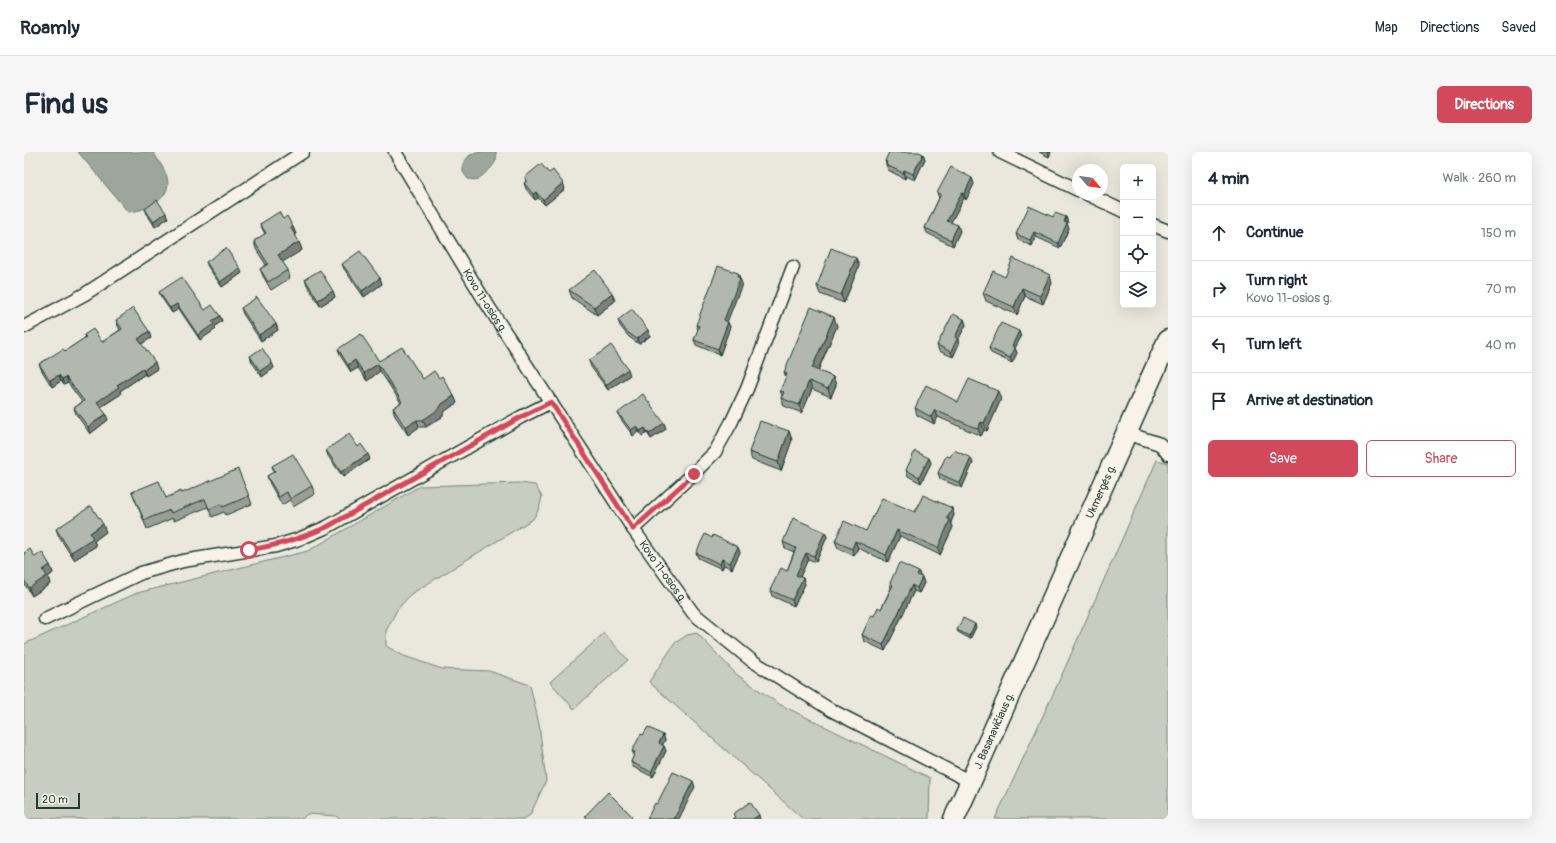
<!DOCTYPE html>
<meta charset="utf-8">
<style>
:root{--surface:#fff;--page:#f6f6f7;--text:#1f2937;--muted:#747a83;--line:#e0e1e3;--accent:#d1495b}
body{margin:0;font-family:Pangolin,sans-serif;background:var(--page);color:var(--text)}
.controls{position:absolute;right:12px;top:12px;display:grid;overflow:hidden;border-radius:6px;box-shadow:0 4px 16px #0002}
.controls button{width:36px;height:36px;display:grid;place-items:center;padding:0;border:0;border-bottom:1px solid var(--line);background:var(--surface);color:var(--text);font:20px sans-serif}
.compass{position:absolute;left:1048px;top:12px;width:36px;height:36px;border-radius:50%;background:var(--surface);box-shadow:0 4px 16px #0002;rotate:119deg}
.scale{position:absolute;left:12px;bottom:10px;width:44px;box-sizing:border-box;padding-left:4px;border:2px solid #1f3d34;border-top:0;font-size:11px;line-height:14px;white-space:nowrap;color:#1f3d34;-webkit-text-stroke:3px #f7f3e8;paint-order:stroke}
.stop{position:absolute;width:12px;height:12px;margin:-9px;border:3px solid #d1495b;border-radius:50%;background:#fff}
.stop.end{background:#d1495b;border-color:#fff;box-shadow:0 1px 4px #0008}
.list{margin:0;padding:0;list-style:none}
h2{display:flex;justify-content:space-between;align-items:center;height:52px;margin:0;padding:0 16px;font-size:17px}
h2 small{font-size:13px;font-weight:400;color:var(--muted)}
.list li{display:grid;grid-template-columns:26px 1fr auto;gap:12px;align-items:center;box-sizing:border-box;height:56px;padding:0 16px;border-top:1px solid var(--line)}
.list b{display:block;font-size:15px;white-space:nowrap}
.list p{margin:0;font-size:13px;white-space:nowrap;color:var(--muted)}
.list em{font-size:13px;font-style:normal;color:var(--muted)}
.actions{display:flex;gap:8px;padding:12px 16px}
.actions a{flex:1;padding:9px 0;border:1px solid var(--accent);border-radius:6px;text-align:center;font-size:14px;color:var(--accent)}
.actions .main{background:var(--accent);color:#fff}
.icon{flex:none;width:22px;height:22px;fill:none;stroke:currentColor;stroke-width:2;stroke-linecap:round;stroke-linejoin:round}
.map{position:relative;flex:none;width:1144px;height:667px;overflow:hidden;border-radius:6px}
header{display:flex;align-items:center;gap:24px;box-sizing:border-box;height:56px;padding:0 20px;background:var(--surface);border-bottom:1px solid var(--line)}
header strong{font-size:19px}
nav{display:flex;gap:22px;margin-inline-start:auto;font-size:14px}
.intro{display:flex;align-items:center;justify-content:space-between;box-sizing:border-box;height:96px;padding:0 24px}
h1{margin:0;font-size:28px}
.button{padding:10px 18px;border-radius:6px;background:var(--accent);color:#fff;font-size:14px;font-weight:700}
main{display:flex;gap:24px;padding:0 24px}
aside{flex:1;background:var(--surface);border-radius:6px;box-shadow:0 4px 16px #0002}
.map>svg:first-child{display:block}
.green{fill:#c8ccc1;stroke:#74847a}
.water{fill:#9ca69c;stroke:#6a7c72}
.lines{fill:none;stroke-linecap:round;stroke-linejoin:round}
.minor-casing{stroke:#1f3d34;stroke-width:15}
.trunk-casing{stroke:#1f3d34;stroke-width:23}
.minor{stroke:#f7f3e8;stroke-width:12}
.trunk{stroke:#f7f3e8;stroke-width:20}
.wall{fill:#999e96;stroke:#1f3d34}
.shaded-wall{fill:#7d817a;stroke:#1f3d34}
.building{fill:#b2b8ae;stroke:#1f3d34}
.route{stroke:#d1495b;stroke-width:5}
.labels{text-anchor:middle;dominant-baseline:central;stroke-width:3;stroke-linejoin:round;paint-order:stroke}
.street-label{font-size:11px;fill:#1f3d34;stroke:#f7f3e8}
</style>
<header>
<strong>Roamly</strong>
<nav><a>Map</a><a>Directions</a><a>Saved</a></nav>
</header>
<div class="intro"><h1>Find us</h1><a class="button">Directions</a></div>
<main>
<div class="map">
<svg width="1144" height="667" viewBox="0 0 1144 667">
<rect width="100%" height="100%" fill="#eae8dd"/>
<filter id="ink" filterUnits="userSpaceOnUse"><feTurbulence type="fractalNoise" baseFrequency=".025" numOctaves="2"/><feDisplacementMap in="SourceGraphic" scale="8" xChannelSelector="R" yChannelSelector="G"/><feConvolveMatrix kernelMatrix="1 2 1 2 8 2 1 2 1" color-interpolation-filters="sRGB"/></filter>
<g filter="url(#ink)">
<!-- green -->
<path class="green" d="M1133,308L1144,311V667H971L1036,527Z
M496,331L511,333L518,345L515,357L509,367L387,442L373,458L362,479V494L380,504L418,517L465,519L506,533L515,572L522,629L506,663L500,667H315L312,664L283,662L278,667H0V492L113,441L284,399L396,334Z
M580,481L604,508L550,557L526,530Z
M673,481L712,522L755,552L906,626L905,667H779L625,530L651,491L663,483Z"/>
<!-- water -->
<path class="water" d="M54,0H129C134,8 140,16 143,25C149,47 122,59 104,60Z
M456,0H472C476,12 461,21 453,28L444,27L439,20V11L446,3Z"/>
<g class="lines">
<defs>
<g id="minor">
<path id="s1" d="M371,0L459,146L609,377L669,461L727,508L807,558L947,630"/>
<path d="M976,0L1054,38"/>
<path d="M1063,42L1099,59"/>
<path d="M1129,73L1144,79"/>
<path d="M0,175L61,142L279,0"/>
<path d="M1102,281L1136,292L1144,302"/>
<path d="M609,377L669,322L691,300L707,271L723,237L769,115"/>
<path d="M21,467L117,421L159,409L252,394L275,387L303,375L497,265L527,250"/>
</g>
<g id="trunk">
<path id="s2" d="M930,667L1144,188"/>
</g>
</defs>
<!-- minor casing -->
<use href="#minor" class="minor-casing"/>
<!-- trunk casing -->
<use href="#trunk" class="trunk-casing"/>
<!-- minor -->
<use href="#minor" class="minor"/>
<!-- trunk -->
<use href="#trunk" class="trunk"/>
</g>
<!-- wall -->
<path class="wall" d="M1015,0H1027L1025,5Z
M899,2L901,7L891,28L882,24L881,27L864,18L861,9Z
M525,21L539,31L541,37L521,53L514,46L511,48L502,37L500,31L502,30L501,25Z
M948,26L950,32L942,48L940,46L927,70L936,79L929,94L903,81L901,76L915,46L913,41Z
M121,57L144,66L131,75L123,62Z
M1029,65H1042L1044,71L1043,72L1045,76L1036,96L1012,85L1008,94L994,88L992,82Z
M259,67L269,75L272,82L271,83L275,90L278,98L258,110L264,118L266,126L247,138L239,124L236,117L242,113L232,97L230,89L241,82L236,72Z
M832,106L835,114L820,151L796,142L793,134Z
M182,110L218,121L198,135L184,115Z
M318,112L356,126L358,132L340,145L320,117Z
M714,121L718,132L703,169L706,175L696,203L672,193L670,188L674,178L672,173Z
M981,125L1028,131L1019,152L1001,144L993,163L962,149L959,141Z
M281,127L309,139L311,145L296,154L283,133Z
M545,138L588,141L591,149L573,163L548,146Z
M135,140L196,164L198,169L191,174L192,177L176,188L155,157L148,161L137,145Z
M217,156L252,172L254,178L237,189L219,162Z
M940,167L942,173L934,188L935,192L929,205L915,199L913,193Z
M92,168L127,186L117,192L133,217L122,224L121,222L96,239L97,242L77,255L84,268L66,282L52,262L50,256L58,250L44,231L40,233L37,229L28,235L18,219L15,212L41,199L61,186L60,183L78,190L96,178L94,174Z
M594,168L624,178L626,184L615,192L605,185L596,174Z
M813,174L794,219L809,225L812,233L807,245L788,237L778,261L760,254L757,246L758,243L756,239L762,226L760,220Z
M997,185L991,196L993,201L988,211L967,201L965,196Z
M314,197L355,209L399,227L415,226L430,244L433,251L421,259L418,265L402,275H395L384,283L371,264L369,256L377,251L356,219L343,229L334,216L327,220L317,205Z
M226,204L248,211L250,216L238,225L228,210Z
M565,209L606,223L584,238L567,215Z
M977,247L963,279L960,278L957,284L914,265L910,272L893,263L891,256L934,250Z
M594,261L640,271L642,277L627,287L623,281L618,284L615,279L609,284L596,266Z
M765,279L768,288L757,319L728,308L725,300Z
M334,295L346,307L319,325L304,304L302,298Z
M926,305L949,311L938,336L916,327L914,321Z
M905,306L907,311L897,331L884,324L882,318Z
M248,314L288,334L291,342L269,355L266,348L258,353L246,332L243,324L250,320Z
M108,340L142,346L158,341L225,344L228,352L202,363L200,360L188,365L184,355L150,369L149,366L123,377Z
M928,356L930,363L927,370L929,375L916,403L876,384L864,410L834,396L830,404L814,396L811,389L842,379L891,360Z
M32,377L82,380L70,389L72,394L50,408L35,385Z
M801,380L803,385L792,410L784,407L776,425L779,426L781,432L770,454L748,444L746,438L763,419L770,400L761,396L759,390Z
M716,400L708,417L700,413L698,417L674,406L672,401Z
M0,401L11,405L26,413L29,421L24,425L26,432L8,444L1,433L0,434Z
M895,420L896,424L898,425L900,431L895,441L890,439L861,499L840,489L838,483L850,464L857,457L867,436L866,431Z
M952,475L946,487L934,480L933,478Z
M639,583L641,588L638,593L640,594L642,599L629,625L609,615L607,610L610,603L608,599Z"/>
<!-- shaded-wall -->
<path class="shaded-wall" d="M1024,0H1027L1025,5Z
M899,2L901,7L891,28L889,22Z
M880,18L882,24L881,27L879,21Z
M948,26L950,32L942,48L940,42Z
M539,31L541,37L521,53L519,48Z
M512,40L514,46L511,48L509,42Z
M938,41L940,46L925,74L923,69Z
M142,61L144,66L131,75L129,69Z
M1042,65L1044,71L1043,72L1045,76L1036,96L1034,91Z
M934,73L936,79L929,94L927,88Z
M269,75L272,82L270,84L267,76Z
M1010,80L1012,85L1008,94L1006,88Z
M275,90L278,98L257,111L254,103Z
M832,106L835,114L820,151L817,143Z
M216,116L218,121L198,135L196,130Z
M714,121L718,132L702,173L700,168Z
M1026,123L1028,131L1019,152L1016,144Z
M356,126L358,132L340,145L338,139Z
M998,136L1001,144L993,163L990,155Z
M309,139L311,145L296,154L294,148Z
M588,141L591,149L573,163L570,155Z
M153,152L155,157L148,161L146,156Z
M196,164L198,169L191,174L192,177L176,188L174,183L188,169Z
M810,165L813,174L791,225L788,216Z
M940,167L942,173L934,188L935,192L929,205L927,200L931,185Z
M704,170L706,175L696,203L694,197Z
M252,172L254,178L237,189L235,183Z
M624,178L626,184L615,192L613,187Z
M125,179L127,186L116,193L114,187Z
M995,179L997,185L991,196L993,201L988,211L986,206L988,194Z
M331,208L334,216L327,220L324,213Z
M131,210L133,217L122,224L120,218Z
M248,211L250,216L238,225L236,219Z
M354,212L356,219L343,229L340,221Z
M119,216L121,222L96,239L97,242L75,256L73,250L93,233Z
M604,217L606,223L584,238L582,233Z
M35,223L37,229L28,235L26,228Z
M42,225L44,231L40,233L38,227Z
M809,225L812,233L807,245L804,237Z
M785,229L788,237L778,261L775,253Z
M974,239L977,247L963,279L960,271Z
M430,244L433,251L421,259L418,265L402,275L399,268L418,252Z
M911,258L914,265L910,272L907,265Z
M82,262L84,268L66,282L64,275Z
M393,268L395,275L384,283L381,275Z
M957,270L960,278L957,284L954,277Z
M640,271L642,277L627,287L625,282Z
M613,274L615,279L609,284L607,278Z
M621,276L623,281L618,284L616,279Z
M765,279L768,288L757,319L754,310Z
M344,302L346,307L319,325L317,320Z
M905,306L907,311L897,331L895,325Z
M947,306L949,311L938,336L936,331Z
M928,356L930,363L927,370L929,375L916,403L914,396L923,366Z
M79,372L82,380L70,389L72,394L50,408L47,400L66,381Z
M873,378L876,384L864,410L862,403Z
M801,380L803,385L792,410L790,404Z
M831,389L834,396L830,404L828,397Z
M714,395L716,400L708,417L706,411Z
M782,401L784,407L774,429L772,423Z
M698,407L700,413L698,417L696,412Z
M26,413L29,421L24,425L26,432L8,444L5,436L19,418Z
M898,425L900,431L895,441L893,436Z
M779,426L781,432L770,454L768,448Z
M888,433L890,439L861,499L859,493Z
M951,472L952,475L946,487L945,484Z
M639,583L641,588L637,597L635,591Z
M640,594L642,599L629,625L627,620Z
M669,629L671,635L655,667H650Z
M735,663L736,667H729Z"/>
<!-- building -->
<path class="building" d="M865,0H895L899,2L889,22L880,18L879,21L862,13L863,10L861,9Z
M517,12L525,21L529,18L539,31L519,48L512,40L509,42L500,31L503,29L501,25Z
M927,15L948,26L940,42L938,41L923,69L934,73L927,88L901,76L917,42L913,41Z
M133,48L142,61L129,69L121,57Z
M1005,54L1029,65L1031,61L1042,65L1040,70L1043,71L1034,91L1010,80L1006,88L992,82Z
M255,60L259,67L263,64L269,75L267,76L275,90L254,103L264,118L244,130L236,117L244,112L230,89L242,81L236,72Z
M202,96L216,116L196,130L182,110Z
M807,96L832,106L817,143L793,134Z
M336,99L356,126L338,139L318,112Z
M989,106L1026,123L1016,144L998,136L990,155L959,141L969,119L981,125Z
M694,114L714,121L713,125L716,126L700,168L704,170L694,197L670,188L675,174L672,173Z
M296,118L309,139L294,148L281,127Z
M571,118L588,141L570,155L545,138Z
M158,125L181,158L188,153L196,164L188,169L190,172L174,183L153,152L146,156L135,140Z
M233,145L252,172L235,183L217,156Z
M787,155L810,165L788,216L809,225L804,237L785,229L775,253L757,246L760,240L756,239L763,222L760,220Z
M109,156L125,179L114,187L131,210L120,218L119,216L93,233L95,235L73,250L82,262L64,275L50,256L60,249L42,225L38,227L35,223L26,228L15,212L39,197L41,199L62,185L60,183L69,177L78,190L98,177L92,168Z
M608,157L624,178L613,187L603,180L594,168Z
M929,162L940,167L931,185L933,187L927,200L913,193Z
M977,171L995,179L988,194L991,196L986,206L965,196Z
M337,182L355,209L378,195L399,227L410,219L415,226L418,224L430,244L418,252L415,257L399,268H393L381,275L369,256L378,250L354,212L340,221L331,208L324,213L314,197Z
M587,193L604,217L582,233L565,209Z
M238,196L248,211L236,219L226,204Z
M945,227L974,239L960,271L957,270L954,277L911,258L907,265L891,256L902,233L934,250Z
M619,242L640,271L625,282L621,276L616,279L613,274L607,278L594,261Z
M736,269L765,279L754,310L725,300Z
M325,282L334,295L337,292L344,302L317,320L302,298Z
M930,298L947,306L936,331L914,321L922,304L926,305Z
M891,299L905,306L895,325L882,318Z
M269,302L288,334L266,347L263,340L255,345L243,324L251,319L248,314Z
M214,317L225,344L199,355L197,352L185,357L181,347L147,361L146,358L120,368L108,340L135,329L142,346L157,339L158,341Z
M899,343L928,356L923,366L926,368L914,396L873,378L862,403L831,389L828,397L811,389L820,369L842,379L858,346L891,360Z
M67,354L79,372L66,381L69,386L47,400L32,377Z
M769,366L801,380L790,404L782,401L772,423L779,426L768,448L746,438L757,416L763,419L772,396L759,390Z
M681,382L688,386L689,383L714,395L706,411L698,407L696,412L672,401Z
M6,397L11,405L18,400L26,413L19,418L23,424L5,436L0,428V401Z
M875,411L895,420L893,423L898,425L893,436L888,433L859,493L838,483L847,463L850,464L854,455L857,457L869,433L866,431Z
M939,466L951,472L945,484L933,478Z
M624,575L639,583L635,591L640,594L627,620L607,610L611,600L608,599L617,582L619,583Z
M649,620L669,629L650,667H623L631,651L633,652Z
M584,640L608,664L605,667H564L561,664Z
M726,650L735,663L729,667H708L711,665L709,662Z"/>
</g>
<g class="lines" filter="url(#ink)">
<!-- route -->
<path class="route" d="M225,398C255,393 275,387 303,375L497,265L527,250L609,377L670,322"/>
</g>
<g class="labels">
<!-- street labels -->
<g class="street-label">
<text stroke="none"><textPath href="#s1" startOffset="174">Kovo 11-osios g.</textPath></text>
<text stroke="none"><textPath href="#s2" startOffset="359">Ukmergės g.</textPath></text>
<text stroke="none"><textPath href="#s1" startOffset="498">Kovo 11-osios g.</textPath></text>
<text stroke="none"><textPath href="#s2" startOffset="97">J. Basanavičiaus g.</textPath></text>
</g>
</g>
</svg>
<div class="controls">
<button>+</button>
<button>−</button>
<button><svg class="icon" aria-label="locate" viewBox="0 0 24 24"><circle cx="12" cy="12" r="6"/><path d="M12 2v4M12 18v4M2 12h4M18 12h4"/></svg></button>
<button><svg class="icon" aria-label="layers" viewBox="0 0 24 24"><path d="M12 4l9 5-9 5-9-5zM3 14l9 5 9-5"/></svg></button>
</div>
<svg class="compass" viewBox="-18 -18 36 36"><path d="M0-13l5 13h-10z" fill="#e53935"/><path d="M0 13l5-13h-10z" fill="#747a83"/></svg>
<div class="scale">20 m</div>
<div class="stop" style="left:225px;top:398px"></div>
<div class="stop end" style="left:670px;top:322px"></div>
</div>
<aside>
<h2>4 min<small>Walk · 260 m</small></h2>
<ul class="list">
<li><svg class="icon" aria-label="ahead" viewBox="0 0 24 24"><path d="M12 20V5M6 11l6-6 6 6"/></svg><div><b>Continue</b></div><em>150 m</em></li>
<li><svg class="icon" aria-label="right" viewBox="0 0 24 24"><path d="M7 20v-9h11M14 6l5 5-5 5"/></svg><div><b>Turn right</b><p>Kovo 11-osios g.</p></div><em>70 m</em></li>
<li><svg class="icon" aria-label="left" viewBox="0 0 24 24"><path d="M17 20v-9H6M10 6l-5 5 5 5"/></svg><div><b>Turn left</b></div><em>40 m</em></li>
<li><svg class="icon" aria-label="arrive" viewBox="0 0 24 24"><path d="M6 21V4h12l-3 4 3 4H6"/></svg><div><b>Arrive at destination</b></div></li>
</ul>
<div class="actions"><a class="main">Save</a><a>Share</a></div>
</aside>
</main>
